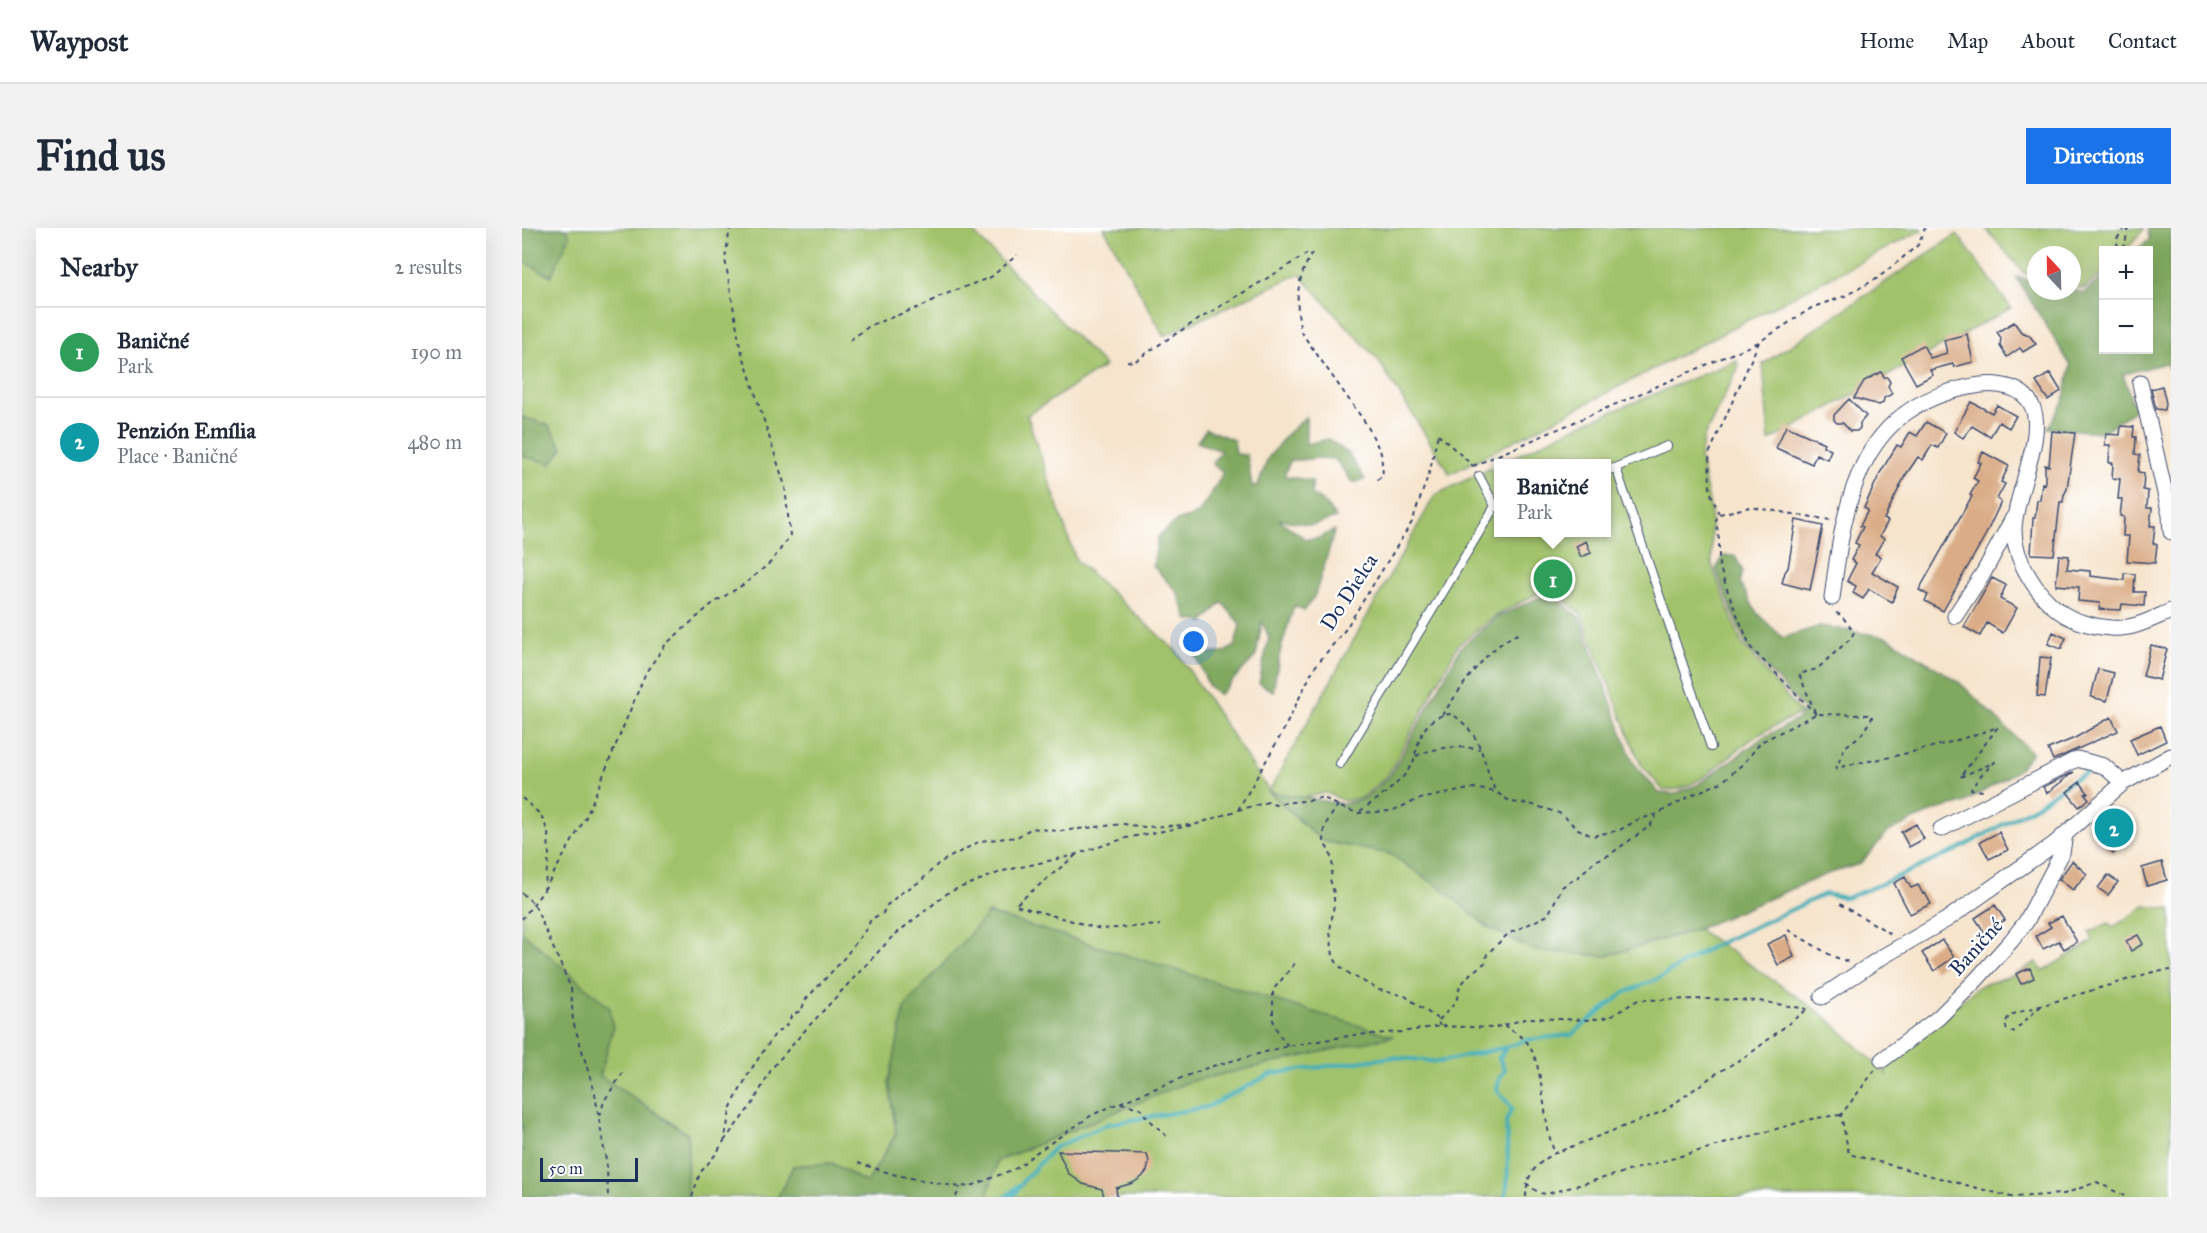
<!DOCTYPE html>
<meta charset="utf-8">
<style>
:root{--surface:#fff;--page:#f2f2f3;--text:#1f2937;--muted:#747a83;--line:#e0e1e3;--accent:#1a73e8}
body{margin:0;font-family:"IM FELL Great Primer",serif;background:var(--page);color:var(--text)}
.controls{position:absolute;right:18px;top:18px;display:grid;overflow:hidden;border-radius:0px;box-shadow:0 6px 24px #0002}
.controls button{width:54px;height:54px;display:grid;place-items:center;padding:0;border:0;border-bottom:2px solid var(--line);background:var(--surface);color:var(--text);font:30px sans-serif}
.compass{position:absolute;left:1505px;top:18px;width:54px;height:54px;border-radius:50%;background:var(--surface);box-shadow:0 6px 24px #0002;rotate:338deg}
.scale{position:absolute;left:18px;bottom:15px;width:98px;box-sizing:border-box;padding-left:6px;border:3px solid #1b2f5e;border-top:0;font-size:16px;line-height:21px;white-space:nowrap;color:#1b2f5e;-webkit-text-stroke:4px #fff;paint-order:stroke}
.you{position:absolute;left:672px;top:414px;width:21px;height:21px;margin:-15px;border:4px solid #fff;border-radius:50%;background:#1a73e8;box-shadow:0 0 0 9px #1a73e833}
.badge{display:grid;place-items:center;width:39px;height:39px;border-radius:50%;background:var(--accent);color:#fff;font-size:20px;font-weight:700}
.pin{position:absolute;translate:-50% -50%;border:3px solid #fff;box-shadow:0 2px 6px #0006}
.popup{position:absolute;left:972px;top:231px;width:117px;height:78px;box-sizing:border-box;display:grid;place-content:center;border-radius:0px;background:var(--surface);filter:drop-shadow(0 2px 4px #0005);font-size:20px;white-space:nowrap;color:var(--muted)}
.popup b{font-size:22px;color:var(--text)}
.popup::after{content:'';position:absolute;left:50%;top:100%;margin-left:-12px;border:12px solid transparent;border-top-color:var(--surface)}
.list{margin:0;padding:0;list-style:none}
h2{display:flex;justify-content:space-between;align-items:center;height:78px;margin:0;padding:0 24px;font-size:26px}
h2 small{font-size:20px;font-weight:400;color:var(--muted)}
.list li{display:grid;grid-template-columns:39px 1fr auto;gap:18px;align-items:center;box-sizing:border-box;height:90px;padding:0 24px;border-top:2px solid var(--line)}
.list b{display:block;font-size:22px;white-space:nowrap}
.list p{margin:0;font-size:20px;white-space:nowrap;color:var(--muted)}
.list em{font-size:20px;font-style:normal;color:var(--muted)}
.map{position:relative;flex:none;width:1649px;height:969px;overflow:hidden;border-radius:0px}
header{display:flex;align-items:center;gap:36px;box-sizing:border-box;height:84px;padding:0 30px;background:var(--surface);border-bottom:2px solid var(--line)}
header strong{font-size:28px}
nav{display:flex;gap:33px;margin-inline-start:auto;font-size:21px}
.intro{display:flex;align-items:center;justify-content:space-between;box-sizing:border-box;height:144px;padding:0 36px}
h1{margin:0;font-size:42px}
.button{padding:15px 27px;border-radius:0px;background:var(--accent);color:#fff;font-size:21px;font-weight:700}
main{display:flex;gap:36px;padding:0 36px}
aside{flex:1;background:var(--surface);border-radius:0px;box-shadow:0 6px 24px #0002}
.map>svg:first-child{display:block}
.green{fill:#a1c26b;stroke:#5e7864;stroke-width:1.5}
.forest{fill:#80a85f;stroke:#4e6c5e;stroke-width:1.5}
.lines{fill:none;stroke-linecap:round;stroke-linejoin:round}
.stream{stroke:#3fafba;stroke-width:4}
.building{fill:#daad88}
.service-casing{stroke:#3c4a6e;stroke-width:10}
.minor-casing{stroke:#3c4a6e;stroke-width:17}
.path{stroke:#3c4a6e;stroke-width:2;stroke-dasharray:4.5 4.5;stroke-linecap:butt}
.service{stroke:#fff;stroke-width:8}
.minor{stroke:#fff;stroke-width:15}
.labels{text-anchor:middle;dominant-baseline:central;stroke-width:4.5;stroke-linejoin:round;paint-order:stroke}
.street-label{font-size:21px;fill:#1b2f5e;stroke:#fff}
</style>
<header>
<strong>Waypost</strong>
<nav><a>Home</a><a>Map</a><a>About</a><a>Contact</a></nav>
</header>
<div class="intro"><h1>Find us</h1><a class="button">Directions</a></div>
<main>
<aside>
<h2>Nearby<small>2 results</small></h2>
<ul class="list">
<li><span class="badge" style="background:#2e9e5b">1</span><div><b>Baničné</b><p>Park</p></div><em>190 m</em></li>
<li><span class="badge" style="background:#0f9aa8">2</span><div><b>Penzión Emília</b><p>Place · Baničné</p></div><em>480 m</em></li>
</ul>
</aside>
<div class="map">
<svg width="1649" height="969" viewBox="0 0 1649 969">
<rect width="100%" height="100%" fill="#fff"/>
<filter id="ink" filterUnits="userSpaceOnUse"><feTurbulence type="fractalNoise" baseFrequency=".0167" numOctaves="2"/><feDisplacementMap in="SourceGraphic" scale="12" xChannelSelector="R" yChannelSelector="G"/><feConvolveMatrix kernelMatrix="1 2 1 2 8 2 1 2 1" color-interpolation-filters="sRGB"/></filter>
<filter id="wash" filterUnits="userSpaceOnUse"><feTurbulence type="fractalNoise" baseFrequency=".008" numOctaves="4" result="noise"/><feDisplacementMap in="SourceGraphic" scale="24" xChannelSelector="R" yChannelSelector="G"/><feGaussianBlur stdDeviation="1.35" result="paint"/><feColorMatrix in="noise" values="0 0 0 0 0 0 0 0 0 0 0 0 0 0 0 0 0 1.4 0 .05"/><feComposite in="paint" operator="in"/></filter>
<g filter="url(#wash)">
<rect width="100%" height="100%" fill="#f6e4cc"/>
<!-- green -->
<path class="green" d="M0,0H447L583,138L505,187L554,332L655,424L747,563L913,267L977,236V304H1085V236H977L1057,197L1215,132L1216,140L1182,209L1178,230L1189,283L1190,337L1220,416L1279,485C1264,493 1247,500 1233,509C1206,526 1174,566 1141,562L1118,535L1059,386L1035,366L1018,364L972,389L936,417L866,547L841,569L822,573L804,565L779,570L748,565L800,613L868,626L923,663L966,699L1084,728L1176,701L1302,787L1365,846L1363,838L1457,758L1492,747L1514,734L1521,743L1571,713L1567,704L1587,695L1590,700L1623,678L1649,681V969H465L475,933L666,854L870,808L466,685L367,853L374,906L345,955L310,935L271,938L256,969H165L166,906L78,848L91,800L0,704Z
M582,0H1399L1400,2L928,246L856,132L777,46L642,108Z
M1463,0H1622V1L1604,22H1582L1581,45L1562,61L1550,58V27H1514V48L1502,45Z
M1435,6L1489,80L1247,213L1241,136Z"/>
<!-- forest -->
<path class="forest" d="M0,0H44L48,8L29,48L0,33Z
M1626,0H1649V147L1644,135L1601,146L1613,182L1580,204L1526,200L1541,174L1549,138L1494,49L1514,54V63L1550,62L1562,65L1581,49L1582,122H1626V22H1614L1627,12Z
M0,189L26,197L41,220L29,236L0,228Z
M784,189V216L806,211L826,225L843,251L831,255L813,231L795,230L768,233L762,248L790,253V266L805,277L814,290L790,297L756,291L784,311L797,310L813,302L793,367L783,382L772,378L758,424L751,463L737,455L747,409L740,394L734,428L697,467L686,457L673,425H701L713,418L718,396L700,374L682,394L666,392L655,364L631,338L636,309L655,293L676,286C684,272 695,259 701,244L690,236L699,223L675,214L684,201L712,212L714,226L725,227L730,258L736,257L746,230L764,207Z
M1202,328H1213L1221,343L1218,355L1235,385L1261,410L1298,398L1365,409L1437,454L1510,525L1495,543L1442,575L1414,582L1366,604L1338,636L1305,646L1176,701L1084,728L1013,723L966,699L923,663L868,626L800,613L747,564L822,576L843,570L868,548L939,419L974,390L1020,368L1034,370L1058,390L1111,534L1137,565L1152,566L1175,557L1239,511L1274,492L1283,483L1224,417L1194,341Z
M466,685L871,808H872L666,854L475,933L465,969H256L271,938L310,935L345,955L374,906L367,853L383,779Z
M0,704L88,780L91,800L78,848L166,906L165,969H0Z"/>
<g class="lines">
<!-- stream -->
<path class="stream" d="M484,969L497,957
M491,969L502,952L532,920L586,896L685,879L749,846L871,829L917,834L985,819L1003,812L1049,807L1102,765L1137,750L1189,719L1303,666L1324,670L1357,657L1435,622L1514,578L1553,550L1566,544
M983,969L985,960L986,935L984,893L990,880L975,862L977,851L983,842L977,830L985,819"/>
</g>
<g id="blocks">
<!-- building -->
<path class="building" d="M1492,94L1499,104L1507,107L1514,116L1501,124L1498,120L1485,129L1478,118L1479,110L1475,104Z
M1445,106L1451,134L1432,139L1431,136L1408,142L1411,147L1394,156L1379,129L1401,117L1408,130L1425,125L1422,112Z
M1359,144L1362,149H1365L1368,154L1366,158L1370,166L1362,170L1361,175L1357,177L1332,170L1342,153Z
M1528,145L1539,163L1526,172L1514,154Z
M1640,158L1644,175L1643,182L1634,181L1629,161Z
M1327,171L1344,188L1338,195V200L1335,203H1328L1321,195H1315L1312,192V187Z
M1449,174L1470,185L1475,177L1494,188L1487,200L1477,194L1468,209L1450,198L1441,210L1432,204Z
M1404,194L1424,205L1416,220L1410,217L1401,232L1396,229L1383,248L1362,291L1366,293L1358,308L1362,311L1353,326L1359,329L1350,344L1376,359L1370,374L1347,361L1341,371L1331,365L1334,358L1325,353L1334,335L1329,332L1337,317L1333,315L1341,299L1338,298L1346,282L1342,280L1358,245L1375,217L1379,219L1388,204L1395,208Z
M1264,198L1302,215L1301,218L1309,222L1305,231L1294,226L1290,236L1254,220Z
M1599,198L1612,199L1611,209H1614L1613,226L1618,227L1616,244L1622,245L1621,262L1626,263L1625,280H1630L1628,298H1633L1631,316H1635L1633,335L1605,333L1607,308H1601L1602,289L1598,288L1600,271H1596L1598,251L1590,250L1591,235H1587L1588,217H1583L1584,206L1598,207Z
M1530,203L1553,205L1545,261L1542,267L1541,274H1538L1532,327L1509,326L1511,290H1513L1515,272H1518L1520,255L1523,256V237L1527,238Z
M1461,224L1487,238L1479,254L1483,256L1475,271L1479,274L1464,306L1421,383L1403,373L1406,367L1397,362L1450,268L1448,267L1456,253L1451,250L1459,235L1456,234Z
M1274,292L1301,298L1288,362L1260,355L1263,344L1266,340Z
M1064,313L1069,325L1059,329L1054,318Z
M1537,327L1547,328L1545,341L1568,343V348L1602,352V345L1613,346L1612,364H1623L1622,378L1600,376L1599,382L1577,381L1578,375L1556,373L1557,359L1534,357Z
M1470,350L1484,357L1478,371L1495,380L1481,405L1465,395L1458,408L1442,399Z
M1531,404L1544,410L1539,421L1526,416Z
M1629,417L1645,421L1637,452L1621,448Z
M1518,429L1529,430L1523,469L1515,468Z
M1576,441L1592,445L1585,473L1569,469Z
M1589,489L1596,503L1531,532L1526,521L1553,510Z
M1638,498L1644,513L1615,527L1608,511Z
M1552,544L1525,565L1521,559Z
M1558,554L1566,565L1563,566L1567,571L1557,579L1545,564Z
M1597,582L1609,595L1596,609L1602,615L1591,626L1580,615L1582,612L1575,605Z
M1394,596L1402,611L1387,619L1379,604Z
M1477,604L1486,622L1467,631L1458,614Z
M1550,633L1565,646L1551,662L1537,651Z
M1640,634L1645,652L1625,658L1620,640Z
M1586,647L1596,654L1586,667L1576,660Z
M1383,649L1389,660L1396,657L1401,666L1403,665L1409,676L1388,686L1372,655Z
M1473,677L1483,692L1463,705L1453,690Z
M1540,688L1555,714L1542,721L1537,713L1521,721L1514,708L1529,699L1526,695Z
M1264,707L1272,729L1256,737L1245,716Z
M1616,707L1621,716L1609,723L1604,713Z
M1420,712L1432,729L1412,743L1400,725Z
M1508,740L1512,750L1499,756L1494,746Z
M536,923L625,926L627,934L625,943L620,949L611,955L594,960L595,969H582L580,961L561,956L546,945Z"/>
</g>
</g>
<g filter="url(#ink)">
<use href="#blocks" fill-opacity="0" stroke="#3c4a6e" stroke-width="1.5"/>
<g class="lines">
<defs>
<path id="service" d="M1094,240L1189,519
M1085,243L1145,218
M957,248L973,278L976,277
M818,536L973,278"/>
<path id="minor" d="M1618,155L1648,287L1649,304
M1310,370C1323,268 1338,174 1459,157C1477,155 1502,159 1510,178C1524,208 1492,267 1492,302C1492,331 1514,366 1537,383C1550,393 1572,399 1589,400C1610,402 1630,391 1649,383
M1433,388L1462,344L1491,290
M1419,601L1555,531L1582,538L1601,555
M1300,769L1360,729L1424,692L1531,617L1601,555L1649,528
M1360,832L1416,790L1455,751L1489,713L1504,694L1540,625L1543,606"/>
</defs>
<!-- service casing -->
<use href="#service" class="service-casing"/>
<!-- minor casing -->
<use href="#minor" class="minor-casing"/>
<!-- path -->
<path class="path" d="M1603,0L1594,12L1597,21L1603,17L1606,0
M790,25C774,53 773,73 779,104L845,197L859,225L861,247L854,253
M328,112L349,97L403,77L416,69L469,49L495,27
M605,133L612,134C668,94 728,62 786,25
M916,206L951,238
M951,238L1237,114
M1197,286L1188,263L1187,226L1237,114L1291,79L1323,68L1356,50L1396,17L1403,0
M1293,484L1277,446L1295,441L1329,410L1332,404L1319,387L1312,384
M1294,486L1229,420L1207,367L1197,337V312L1194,292L1197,286L1228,279L1309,292
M920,487C942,457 963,419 998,405
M894,528C915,518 935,518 958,521
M0,570L19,587L26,604L27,628L22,662L0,691
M816,577L805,594L802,601V615L808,624L811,639L808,651L812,665V676L808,703L811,728L816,737L828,746L857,762L883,768L917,792L916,794L918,798
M716,582L760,505L792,440L823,402L890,294L908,242L916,206
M838,583C857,570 878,557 890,536C893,532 893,527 894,523C900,502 907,487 930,486C964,510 958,531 974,564
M554,627L493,677L579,701L638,697
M22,662L64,589L124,444L144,416L190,376L224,355L249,334L268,308L263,258L218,118L203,31L208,0
M0,665L12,676L49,760L51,793L73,865L77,891L85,939L86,969
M1318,676L1371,707
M1266,702L1310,728L1327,734
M1519,778L1491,804L1485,802L1483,795L1488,787L1631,744L1649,742
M917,792L934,774L938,758L948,746L964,734L965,726L986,706L1026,687L1040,659L1056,649L1073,633L1087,627L1128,598L1134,588
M982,797C988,802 996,806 1002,811C1024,833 1019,895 1033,925
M766,818L757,807L751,792V762L774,734
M1353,842L1319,887L1327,926L1489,969L1542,966L1575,954L1604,969
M599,875L618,880C625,892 636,898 645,909
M78,888L82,873L102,843
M202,913L231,875L250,840L286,799L371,708L427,664L481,643L549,628L604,610L672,597L716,582L746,574L753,577C769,572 785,575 800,569L821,580L836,585L869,583L898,571L952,560L974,564L989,574L1008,576L1040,586L1054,600L1070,608L1098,602L1117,591L1133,587L1172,566L1200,554L1223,534L1239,514L1294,486L1350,487V490L1339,507L1323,519L1314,541C1333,534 1352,533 1373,528C1408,520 1442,511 1476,499L1438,549L1473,534L1459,547L1449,561L1461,563
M336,935L374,947L404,953L438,959L452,957L497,939L512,926L570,887L597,875L687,839L766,818L832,807L880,804L918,798L971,800L1007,790L1066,792L1088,789L1116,772L1187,771L1237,773L1285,781
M1004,955L1017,965L1025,966L1293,890L1319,887
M170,969L178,945L194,926L202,913L209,879L228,843L253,806L266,796L270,786L279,783L284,771L319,734L345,700L349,691L361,685L364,678L379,665L399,653L417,635L458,613L495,609L510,600L537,603L602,596L622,599L666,597
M434,969L438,959
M1004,969C1004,946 1014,936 1033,925L1142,883L1192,847L1229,825L1284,782"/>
<!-- service -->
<use href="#service" class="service"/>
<!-- minor -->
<use href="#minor" class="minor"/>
</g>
</g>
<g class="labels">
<!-- street labels -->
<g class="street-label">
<text transform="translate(827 364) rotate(-57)">Do Dielca</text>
<text transform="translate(1454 719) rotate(-48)">Baničné</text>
</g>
</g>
</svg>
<div class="controls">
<button>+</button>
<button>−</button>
</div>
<svg class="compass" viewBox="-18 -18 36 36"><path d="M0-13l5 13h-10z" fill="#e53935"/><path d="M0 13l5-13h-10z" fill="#747a83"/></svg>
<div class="scale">50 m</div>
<div class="you"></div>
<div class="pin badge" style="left:1031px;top:351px;background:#2e9e5b">1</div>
<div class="popup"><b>Baničné</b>Park</div>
<div class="pin badge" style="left:1592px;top:600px;background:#0f9aa8">2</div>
</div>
</main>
